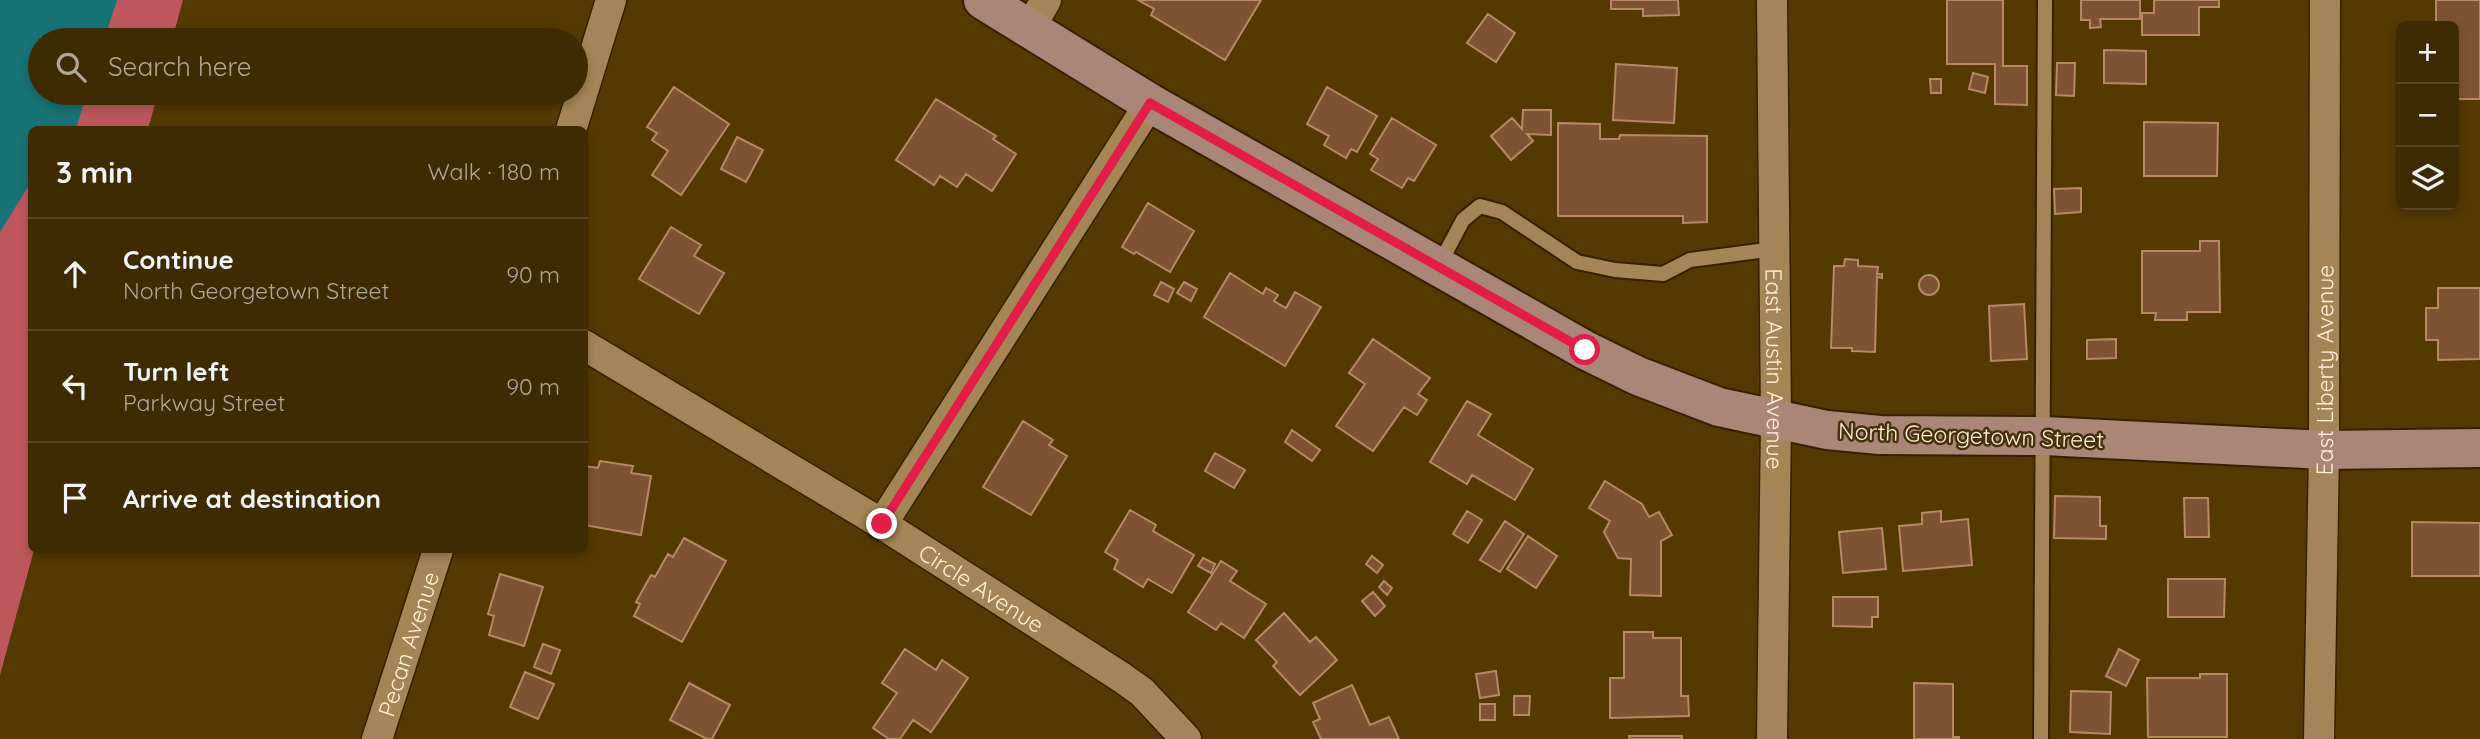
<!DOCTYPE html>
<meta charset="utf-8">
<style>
:root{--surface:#3f2b02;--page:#46330c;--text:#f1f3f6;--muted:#ada799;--line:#584724}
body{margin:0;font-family:Quicksand,sans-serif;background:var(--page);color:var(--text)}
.controls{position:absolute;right:21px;top:21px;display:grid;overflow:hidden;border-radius:10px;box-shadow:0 4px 10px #0003}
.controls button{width:63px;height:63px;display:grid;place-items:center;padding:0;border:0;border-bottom:2px solid var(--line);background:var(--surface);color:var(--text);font:35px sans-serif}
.stop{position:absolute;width:21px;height:21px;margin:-16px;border:5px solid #e11d48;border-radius:50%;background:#fff}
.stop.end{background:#e11d48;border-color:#fff;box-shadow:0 2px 7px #0008}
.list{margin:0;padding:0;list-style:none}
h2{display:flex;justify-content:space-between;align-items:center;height:91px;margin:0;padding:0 28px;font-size:30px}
h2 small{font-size:23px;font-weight:400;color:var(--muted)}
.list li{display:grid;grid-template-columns:46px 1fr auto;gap:21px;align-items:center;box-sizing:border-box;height:112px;padding:0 28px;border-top:2px solid var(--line)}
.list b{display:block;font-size:26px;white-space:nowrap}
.list p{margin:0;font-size:23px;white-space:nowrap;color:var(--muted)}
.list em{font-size:23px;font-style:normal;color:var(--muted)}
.icon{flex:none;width:38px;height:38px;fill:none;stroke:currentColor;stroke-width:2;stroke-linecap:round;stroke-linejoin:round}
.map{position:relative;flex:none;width:2480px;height:739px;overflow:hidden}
.search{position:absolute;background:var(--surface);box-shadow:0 4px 10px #0003;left:28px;top:28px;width:560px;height:77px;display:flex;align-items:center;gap:18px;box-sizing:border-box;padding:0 24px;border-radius:38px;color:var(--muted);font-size:26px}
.panel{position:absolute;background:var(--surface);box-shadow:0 4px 10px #0003;left:28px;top:126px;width:560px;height:427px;border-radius:10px}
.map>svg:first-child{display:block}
.forest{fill:#be575d}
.water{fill:#187376}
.building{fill:#7d5331;stroke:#b68865;stroke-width:2}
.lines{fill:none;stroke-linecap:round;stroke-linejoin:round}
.lane-casing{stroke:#352100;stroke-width:18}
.street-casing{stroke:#352100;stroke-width:33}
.secondary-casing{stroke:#352100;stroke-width:42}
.lane{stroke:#a48656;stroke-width:14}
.street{stroke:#a48656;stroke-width:30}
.secondary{stroke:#aa8678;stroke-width:38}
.route{stroke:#e11d48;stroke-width:9}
.labels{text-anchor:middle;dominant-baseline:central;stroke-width:5;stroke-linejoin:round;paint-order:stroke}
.street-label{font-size:23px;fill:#feeed5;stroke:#45310b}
</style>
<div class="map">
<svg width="2480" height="739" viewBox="0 0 2480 739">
<rect width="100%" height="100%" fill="#543903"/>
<!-- forest -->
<path class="forest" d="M0,0H183L172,40H40V93H158L148,129L32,130V550H34L0,675Z"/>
<!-- water -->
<path class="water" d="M0,0H117L104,40H40V93H87L76,129L32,130L31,182L0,232Z"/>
<!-- building -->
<path class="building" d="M1138,0H1261L1225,60L1151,15L1154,9Z
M1611,0H1678L1679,15L1643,16V9H1611Z
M1947,0H2003V66H2027V105L1995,104V64H1947Z
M2081,0H2140V19H2100L2101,27L2090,28V20H2081Z
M2154,0H2219V7H2199V35H2142V13H2154Z
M2436,0H2480V99H2454V26H2436Z
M1488,14L1515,33L1496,62L1467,43Z
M2104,50L2146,51V84L2104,83Z
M2057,63H2075L2074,96L2056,95Z
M1616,64L1677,68L1674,123L1613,120Z
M1973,73L1988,77L1985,93L1969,89Z
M1930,79H1941V93H1931Z
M674,87L729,124L681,195L652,175L668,151L652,140L657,133L647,127Z
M1327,87L1377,116L1357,152L1351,149L1346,158L1324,145L1329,136L1307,124Z
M936,99L996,136L993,139L1016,154L992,191L966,174L957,187L940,176L934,185L896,160Z
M1523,110H1551V135L1527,134L1533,141L1511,160L1491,136L1512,118L1522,129Z
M1392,118L1436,145L1414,181L1408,178L1402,188L1371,170L1378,159L1370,154Z
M2144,122L2218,123L2217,176H2144Z
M1558,123L1600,124V139H1619L1620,135L1707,136V222L1683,223V216H1558Z
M737,137L763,150L746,182L721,169Z
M2081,188V212L2055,214L2054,189Z
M1148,203L1194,231L1170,272L1136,252L1134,254L1122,247Z
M671,227L701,245L694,256L724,273L699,314L639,279Z
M2200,241H2219L2220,312H2187V320H2155L2156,313H2142V251H2200Z
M1845,259L1858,260V266L1878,267L1877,274H1882V278L1877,277L1875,352L1852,351V348H1831L1834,266H1844Z
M1230,273L1263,294L1266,288L1278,295L1274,301L1286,308L1295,292L1321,307L1285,366L1204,317Z
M1919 285a10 10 0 1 1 20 0a10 10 0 1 1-20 0Z
M1161,282L1174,289L1168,302L1154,295Z
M1184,282L1197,289L1191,301L1177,293Z
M2438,288H2480V359L2438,360V340H2426V308H2438Z
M2024,304L2027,359L1991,361L1989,306Z
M1373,339L1430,378L1418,394L1427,400L1417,415L1404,407L1373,451L1336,426L1365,384L1349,373Z
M2116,339V358L2087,359V340Z
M1467,401L1491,414L1478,435L1533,469L1515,500L1472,475L1467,484L1430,462Z
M1023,421L1053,440L1049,445L1067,456L1031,515L983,487Z
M1292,430L1320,450L1312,461L1285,442Z
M1215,453L1245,470L1234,488L1205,471Z
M600,461L633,466L631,473L651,476L641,535L584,525V466L598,468Z
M1605,481L1642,504L1649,517L1659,512L1672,535L1661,541V596L1630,595L1631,559L1618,558L1604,532L1610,521L1589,508Z
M2055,496L2100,497V526H2106V539L2054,538Z
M2184,498H2208L2209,537H2185Z
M1130,510L1156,525L1153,531L1194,555L1172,593L1148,579L1143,587L1114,569L1118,560L1105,552Z
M1467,511L1482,520L1468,543L1453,534Z
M1941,511V522L1968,519L1972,565L1903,571L1899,526L1922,524V513Z
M1505,521L1524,534L1500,572L1480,560Z
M2412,522L2480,523V576H2412Z
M1882,528L1886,569L1843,573L1839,532Z
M1528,536L1557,556L1536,588L1507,569Z
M684,538L726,561L682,642L634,616L640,604L636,602L651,575L655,577L668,554L673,557Z
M1372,556L1383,565L1377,573L1366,564Z
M1203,558L1215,564L1211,573L1198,566Z
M1221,561L1237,571L1230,581L1266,604L1244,638L1221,623L1216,630L1188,612Z
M500,574L543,587L524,646L489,635L494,616L488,614Z
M2168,579H2225L2224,617H2168Z
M1384,581L1392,588L1387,595L1379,587Z
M1373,592L1385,606L1375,616L1362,601Z
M1833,597H1878V617H1872V627L1833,626Z
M1284,613L1310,642L1316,637L1337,660L1300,695L1273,666L1277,662L1256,640Z
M1624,632H1653V638H1681V696H1688L1689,716L1610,718V678H1624Z
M543,644L560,650L551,674L534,667Z
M905,649L936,670L942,660L968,678L931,732L913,720L900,739H889L873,728L897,693L882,683Z
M2119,649L2139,660L2126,686L2106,676Z
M1496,671L1499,695L1480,698L1476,674Z
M525,672L554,684L538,719L510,707Z
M2200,674H2227V737H2148L2147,678H2200Z
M689,683L730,705L712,739H707L670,720Z
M1914,683L1953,684V737H1959V739H1914Z
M1352,685L1370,725L1389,717L1399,739H1321L1313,722L1320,719L1313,703Z
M2071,691L2111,692L2110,734L2070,732Z
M1514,696H1530L1529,715H1514Z
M1480,704H1495V720H1480Z
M1629,736H1682V739H1629Z"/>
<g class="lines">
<defs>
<path id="lane" d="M1438,267L1463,220L1480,206L1502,212L1577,262L1615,270L1663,274L1690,260L1774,249
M2041,739L2045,0"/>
<g id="street">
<path id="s1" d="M1772,0L1776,420L1772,739"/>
<path d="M1030,28L1046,0"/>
<path d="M571,130L611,0"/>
<path id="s2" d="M584,345L882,524L1121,677L1142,692L1186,739"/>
<path d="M882,524L1150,103"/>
<path id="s3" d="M377,739L438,550"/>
<path id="s4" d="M2319,739L2324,450L2325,0"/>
</g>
<path id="secondary" d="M983,0L1150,103L1585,350L1638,376L1719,407L1827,430L1880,435L2044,436L2324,450L2480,448"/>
</defs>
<!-- lane casing -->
<use href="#lane" class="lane-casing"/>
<!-- street casing -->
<use href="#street" class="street-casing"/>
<!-- secondary casing -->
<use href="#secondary" class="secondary-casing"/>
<!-- lane -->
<use href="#lane" class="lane"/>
<!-- street -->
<use href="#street" class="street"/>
<!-- secondary -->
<use href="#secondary" class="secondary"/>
</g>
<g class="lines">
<!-- route -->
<path class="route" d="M882,524L1150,103L1585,350"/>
</g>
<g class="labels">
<!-- street labels -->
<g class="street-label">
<text stroke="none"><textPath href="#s1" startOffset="369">East Austin Avenue</textPath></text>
<text stroke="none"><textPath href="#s4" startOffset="369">East Liberty Avenue</textPath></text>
<text transform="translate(1971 435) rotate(2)">North Georgetown Street</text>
<text stroke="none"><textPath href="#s2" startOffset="466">Circle Avenue</textPath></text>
<text stroke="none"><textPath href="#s3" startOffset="100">Pecan Avenue</textPath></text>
</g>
</g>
</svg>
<div class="controls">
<button>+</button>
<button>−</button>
<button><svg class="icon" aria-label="layers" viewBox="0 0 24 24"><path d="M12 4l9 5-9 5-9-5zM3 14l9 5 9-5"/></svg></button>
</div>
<div class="stop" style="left:1585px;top:350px"></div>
<div class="stop end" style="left:882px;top:524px"></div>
<div class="search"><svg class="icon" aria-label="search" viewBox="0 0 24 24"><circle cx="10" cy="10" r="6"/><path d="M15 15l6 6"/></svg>Search here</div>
<section class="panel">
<h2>3 min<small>Walk · 180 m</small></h2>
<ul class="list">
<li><svg class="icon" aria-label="ahead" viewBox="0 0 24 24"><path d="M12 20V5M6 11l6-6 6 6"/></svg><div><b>Continue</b><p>North Georgetown Street</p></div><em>90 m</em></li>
<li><svg class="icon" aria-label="left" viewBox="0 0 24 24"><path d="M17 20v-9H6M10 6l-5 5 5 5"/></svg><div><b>Turn left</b><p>Parkway Street</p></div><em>90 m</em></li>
<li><svg class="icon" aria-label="arrive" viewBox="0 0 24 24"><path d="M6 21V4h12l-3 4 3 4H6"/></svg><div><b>Arrive at destination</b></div></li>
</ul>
</section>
</div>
